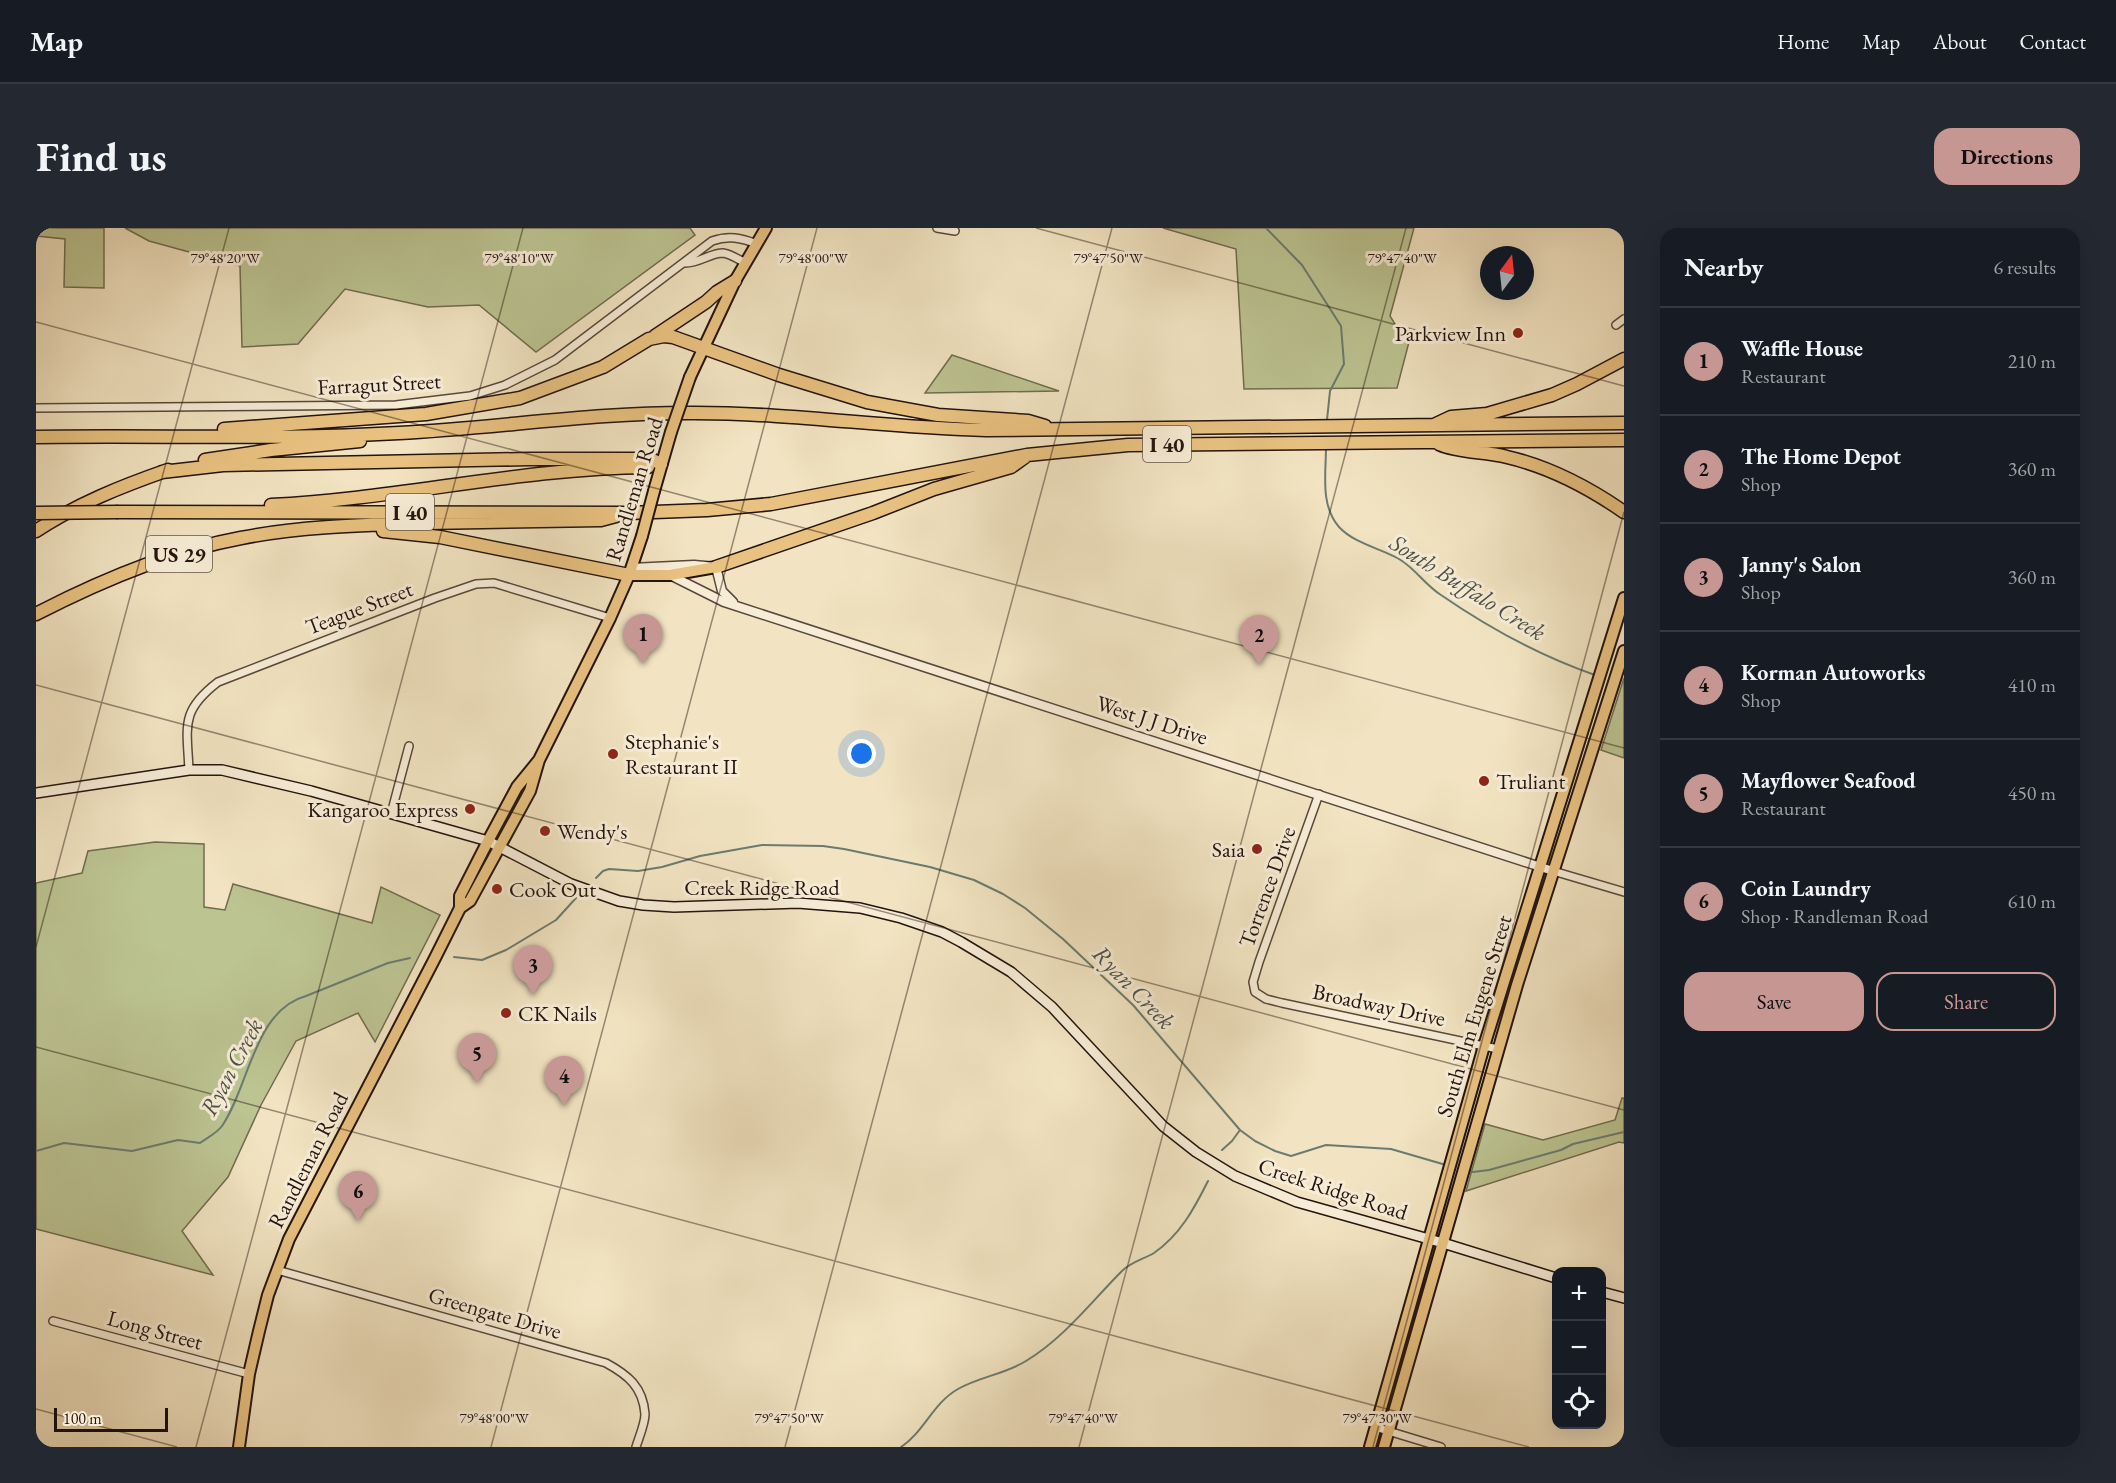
<!DOCTYPE html>
<meta charset="utf-8">
<style>
:root{--surface:#171b24;--page:#242831;--text:#f1f3f6;--muted:#9ea1a6;--line:#363941;--accent:#c59692}
body{margin:0;font-family:"EB Garamond",serif;background:var(--page);color:var(--text)}
.controls{position:absolute;right:18px;bottom:18px;display:grid;overflow:hidden;border-radius:12px;box-shadow:0 6px 24px #0002}
.controls button{width:54px;height:54px;display:grid;place-items:center;padding:0;border:0;border-bottom:2px solid var(--line);background:var(--surface);color:var(--text);font:30px sans-serif}
.compass{position:absolute;left:1444px;top:18px;width:54px;height:54px;border-radius:50%;background:var(--surface);box-shadow:0 6px 24px #0002;rotate:15deg}
.scale{position:absolute;left:18px;bottom:15px;width:114px;box-sizing:border-box;padding-left:6px;border:3px solid #24140e;border-top:0;font-size:16px;line-height:21px;white-space:nowrap;color:#24140e;-webkit-text-stroke:4px #f7edd7;paint-order:stroke}
.you{position:absolute;left:826px;top:526px;width:21px;height:21px;margin:-15px;border:4px solid #fff;border-radius:50%;background:#1a73e8;box-shadow:0 0 0 9px #1a73e833}
.badge{display:grid;place-items:center;width:39px;height:39px;border-radius:50%;background:var(--accent);color:#111;font-size:20px;font-weight:700}
.pin{position:absolute;translate:-50% -50px;filter:drop-shadow(0 2px 3px #0008)}
.pin::after{content:'';position:absolute;top:32px;width:21px;height:18px;background:inherit;clip-path:polygon(0 0,100% 0,50% 100%)}
.list{margin:0;padding:0;list-style:none}
h2{display:flex;justify-content:space-between;align-items:center;height:78px;margin:0;padding:0 24px;font-size:26px}
h2 small{font-size:20px;font-weight:400;color:var(--muted)}
.list li{display:grid;grid-template-columns:39px 1fr auto;gap:18px;align-items:center;box-sizing:border-box;height:108px;padding:0 24px;border-top:2px solid var(--line)}
.list b{display:block;font-size:22px;white-space:nowrap}
.list p{margin:0;font-size:20px;white-space:nowrap;color:var(--muted)}
.list em{font-size:20px;font-style:normal;color:var(--muted)}
.actions{display:flex;gap:12px;padding:18px 24px}
.actions a{flex:1;padding:14px 0;border:2px solid var(--accent);border-radius:18px;text-align:center;font-size:21px;color:var(--accent)}
.actions .main{background:var(--accent);color:#111}
.icon{flex:none;width:33px;height:33px;fill:none;stroke:currentColor;stroke-width:2;stroke-linecap:round;stroke-linejoin:round}
.map{position:relative;flex:none;width:1588px;height:1219px;overflow:hidden;border-radius:18px}
header{display:flex;align-items:center;gap:36px;box-sizing:border-box;height:84px;padding:0 30px;background:var(--surface);border-bottom:2px solid var(--line)}
header strong{font-size:28px}
nav{display:flex;gap:33px;margin-inline-start:auto;font-size:21px}
.intro{display:flex;align-items:center;justify-content:space-between;box-sizing:border-box;height:144px;padding:0 36px}
h1{margin:0;font-size:42px}
.button{padding:15px 27px;border-radius:18px;background:var(--accent);color:#111;font-size:21px;font-weight:700}
main{display:flex;gap:36px;padding:0 36px}
aside{flex:1;background:var(--surface);border-radius:18px;box-shadow:0 6px 24px #0002}
.map>svg:first-child{display:block}
.green{fill:#bcc492;stroke:#706c50;stroke-width:1.5}
.lines{fill:none;stroke-linecap:round;stroke-linejoin:round}
.stream{stroke:#6b7b70;stroke-width:2}
.minor-casing{stroke:#58483b;stroke-width:10}
.tertiary-casing{stroke:#58483b;stroke-width:11}
.secondary-casing{stroke:#24140e;stroke-width:12}
.primary-casing{stroke:#24140e;stroke-width:14}
.motorway-casing{stroke:#24140e;stroke-width:15}
.minor{stroke:#f7edd7;stroke-width:7}
.tertiary{stroke:#f7edd7;stroke-width:8}
.secondary{stroke:#f7edd7;stroke-width:9}
.primary{stroke:#e9c281;stroke-width:10}
.motorway{stroke:#e9c281;stroke-width:12}
.primary-bridge-casing{stroke:#24140e;stroke-width:14;stroke-linecap:butt}
.motorway-bridge-casing{stroke:#24140e;stroke-width:15;stroke-linecap:butt}
.primary-bridge{stroke:#e9c281;stroke-width:10}
.motorway-bridge{stroke:#e9c281;stroke-width:12}
.ticks{fill:none;stroke:#24140e;stroke-width:1.5;stroke-opacity:0.45}
.poi-dot{fill:#8f2418;stroke:#f7edd7;stroke-width:2}
.labels{text-anchor:middle;dominant-baseline:central;stroke-width:6;stroke-linejoin:round;paint-order:stroke}
.shield{fill:#f7edd7;stroke:#63554a;stroke-width:1.5}
.shield-label{font-size:21px;font-weight:bold;fill:#24140e}
.poi-label{font-size:22px;fill:#24140e;stroke:#f7edd7;text-anchor:start}
.street-label{font-size:22px;fill:#24140e;stroke:#f7edd7}
.water-label{font-size:24px;font-style:italic;fill:#4e5047;stroke:#f7edd7}
.ticks-label{font-size:15px;text-anchor:middle;fill:#24140e;stroke:#f7edd7;stroke-width:6;stroke-linejoin:round;paint-order:stroke}
</style>
<header>
<strong>Map</strong>
<nav><a>Home</a><a>Map</a><a>About</a><a>Contact</a></nav>
</header>
<div class="intro"><h1>Find us</h1><a class="button">Directions</a></div>
<main>
<div class="map">
<svg width="1588" height="1219" viewBox="0 0 1588 1219">
<rect width="100%" height="100%" fill="#f2e4c2"/>
<filter id="stains"><feTurbulence type="fractalNoise" baseFrequency=".00333" numOctaves="4"/><feColorMatrix values="0 0 0 0 .2 0 0 0 0 .09 0 0 0 0 .02 0 0 0 .5 -.17"/></filter>
<radialGradient id="worn" r=".72"><stop offset=".6" stop-color="#630" stop-opacity="0"/><stop offset="1" stop-color="#630" stop-opacity=".3"/></radialGradient>
<!-- green -->
<path class="green" d="M0,0H68V60L28,59L29,11L0,8Z
M89,0H654L659,7L500,124L443,77L392,79L309,61L262,116L206,119L204,38L113,13Z
M1127,0H1378L1354,88L1365,106L1373,114L1361,160L1208,161L1200,21Z
M916,127L1023,163L889,165Z
M1588,450V530L1565,522Z
M119,614L168,616V679L189,682L197,656L336,695L345,659L404,687L339,814L322,785L260,813L225,877L192,949L146,1003L177,1047L0,1001V655L46,645L52,623Z
M1586,870H1588V915L1583,914L1430,963L1449,896L1507,912L1579,892Z"/>
<g class="lines">
<!-- stream -->
<path class="stream" d="M1230,0L1266,37L1305,98L1308,136L1294,163L1291,192
M1290,219C1290,246 1284,277 1303,299C1319,316 1344,320 1363,331C1380,341 1389,357 1405,367C1453,400 1504,428 1559,447
M560,650L567,643L573,641L602,643L626,639L664,628L726,617L787,618L808,621L894,639L938,652L967,666L989,680L1027,711L1097,777L1204,902L1219,913L1239,923L1255,928L1290,917L1355,921L1410,937
M418,729L446,732L470,722L520,692L540,670
M1186,922L1196,913L1204,902
M0,923L28,915L96,923L142,912L164,915C171,910 181,905 186,898C213,859 218,782 270,768L352,735L374,730
M1432,943L1437,944L1453,942L1525,922L1537,916L1588,904
M865,1219C888,1204 897,1175 922,1161C943,1149 969,1146 990,1133C1028,1110 1055,1074 1086,1043C1095,1034 1108,1031 1118,1025C1144,1007 1158,981 1172,953"/>
<defs>
<path id="minor" d="M901,0L919,3
M649,35C664,35 674,25 687,25C695,26 703,32 710,35
M1580,97L1588,91
M0,180L360,177L434,168L469,157L519,132L676,13C693,7 705,10 721,16
M153,542C151,498 144,483 182,454L399,370L440,356L458,355L574,390
M1283,566L1223,734L1217,754L1219,764L1230,771L1246,775L1462,821
M355,586L373,518
M1517,643L1588,664
M241,1042L570,1135C592,1147 607,1159 609,1186C609,1196 603,1209 600,1219
M17,1093L213,1146
M1339,1199L1405,1219"/>
<path id="tertiary" d="M595,340L658,337L680,339L686,363L697,374
M634,347L688,374L1517,643"/>
<path id="secondary" d="M0,565L153,542H186L275,563L452,613L535,656L583,673L607,677L638,679L762,675L824,680L865,690L906,704L925,714L975,744L1016,779L1127,898L1160,924L1199,948L1261,974L1407,1015L1520,1050
M1566,1064L1588,1070"/>
<path id="primary" d="M654,149L699,53L730,0
M618,263L635,204
M593,347H634L680,339
M424,680L434,673L494,563L503,532L574,390L593,347L606,308
M203,1219L213,1146L223,1103L232,1067L253,1011L399,730L424,680V668L452,613L481,559L503,532
M1334,1219L1448,818L1588,370
M1348,1219L1481,757L1588,423"/>
<path id="motorway" d="M619,108L670,74L681,64L699,53
M1398,197L1415,189L1451,186L1516,167L1541,156L1588,131
M188,201L390,186L484,170L567,139L613,111L628,108L637,109L743,147L831,174L902,187L992,193L1009,198
M0,209C121,207 242,212 363,205C462,200 560,184 659,185C757,185 853,200 950,202L1588,195
M1403,216C1424,225 1448,223 1471,229C1514,239 1552,259 1588,284
M169,232L235,222L324,213
M126,244L187,237L493,231H615L625,236
M235,277C362,271 485,240 612,239
M82,284L592,285L671,282L735,276L991,227L1092,217L1588,212
M0,303C41,276 86,258 132,242
M347,303L404,309L593,347
M680,339L837,285L898,261L975,239L989,229
M0,386C64,353 134,323 205,310C266,298 329,297 391,295C449,294 507,293 565,292L580,288"/>
</defs>
<!-- minor casing -->
<use href="#minor" class="minor-casing"/>
<!-- tertiary casing -->
<use href="#tertiary" class="tertiary-casing"/>
<!-- secondary casing -->
<use href="#secondary" class="secondary-casing"/>
<!-- primary casing -->
<use href="#primary" class="primary-casing"/>
<!-- motorway casing -->
<use href="#motorway" class="motorway-casing"/>
<!-- minor -->
<use href="#minor" class="minor"/>
<!-- tertiary -->
<use href="#tertiary" class="tertiary"/>
<!-- secondary -->
<use href="#secondary" class="secondary"/>
<!-- primary -->
<use href="#primary" class="primary"/>
<!-- motorway -->
<use href="#motorway" class="motorway"/>
<defs>
<path id="primary-bridge" d="M635,204L654,149
M606,308L618,263"/>
<path id="motorway-bridge" d="M0,285L82,284"/>
</defs>
<!-- primary-bridge casing -->
<use href="#primary-bridge" class="primary-bridge-casing"/>
<!-- motorway-bridge casing -->
<use href="#motorway-bridge" class="motorway-bridge-casing"/>
<!-- primary-bridge -->
<use href="#primary-bridge" class="primary-bridge"/>
<!-- motorway-bridge -->
<use href="#motorway-bridge" class="motorway-bridge"/>
</g>
<!-- ticks -->
<path class="ticks" d="M1000,0L1588,158M0,94L1588,520M0,457L1588,882M0,719L193,0M0,819L1493,1219M0,1181L141,1219M160,1219L487,0M455,1219L781,0M749,1219L1076,0M1043,1219L1370,0M1337,1219L1588,284"/>
<!-- markers -->
<g class="poi-dot">
<circle cx="1482" cy="105" r="6"/>
<circle cx="577" cy="526" r="6"/>
<circle cx="1448" cy="553" r="6"/>
<circle cx="434" cy="581" r="6"/>
<circle cx="509" cy="603" r="6"/>
<circle cx="1221" cy="621" r="6"/>
<circle cx="461" cy="661" r="6"/>
<circle cx="470" cy="785" r="6"/>
</g>
<g class="labels">
<!-- shield labels -->
<g class="shield">
<rect x="1107" y="198" width="48" height="36" rx="4.5"/>
<rect x="350" y="266" width="48" height="36" rx="4.5"/>
<rect x="110" y="308" width="66" height="36" rx="4.5"/>
</g>
<g class="shield-label">
<text x="1131" y="216">I 40</text>
<text x="374" y="284">I 40</text>
<text x="143" y="326">US 29</text>
</g>
<!-- poi labels -->
<g class="poi-label">
<text x="1470" y="105" text-anchor="end">Parkview Inn</text>
<text x="589" y="513">Stephanie's<tspan x="589" dy="25">Restaurant II</tspan></text>
<text x="1460" y="553">Truliant</text>
<text x="422" y="581" text-anchor="end">Kangaroo Express</text>
<text x="521" y="603">Wendy's</text>
<text x="1209" y="621" text-anchor="end">Saia</text>
<text x="473" y="661">Cook Out</text>
<text x="482" y="785">CK Nails</text>
</g>
<!-- street labels -->
<g class="street-label">
<text transform="translate(343 156) rotate(-3)">Farragut Street</text>
<text transform="translate(598 261) rotate(-73)">Randleman Road</text>
<text transform="translate(323 380) rotate(-21)">Teague Street</text>
<text transform="translate(1116 492) rotate(18)">West J J Drive</text>
<text x="726" y="659">Creek Ridge Road</text>
<text transform="translate(1231 659) rotate(-70)">Torrence Drive</text>
<text transform="translate(1343 777) rotate(12)">Broadway Drive</text>
<text transform="translate(1438 788) rotate(-73)">South Elm Eugene Street</text>
<text transform="translate(272 932) rotate(-63)">Randleman Road</text>
<text transform="translate(1297 961) rotate(18)">Creek Ridge Road</text>
<text transform="translate(459 1085) rotate(16)">Greengate Drive</text>
<text transform="translate(119 1102) rotate(15)">Long Street</text>
</g>
<!-- water labels -->
<g class="water-label">
<text transform="translate(1432 359) rotate(32)">South Buffalo Creek</text>
<text transform="translate(1098 759) rotate(46)">Ryan Creek</text>
<text transform="translate(195 839) rotate(-62)">Ryan Creek</text>
</g>
</g>
<g class="ticks-label">
<text x="189" y="35">79°48'20"W</text>
<text x="483" y="35">79°48'10"W</text>
<text x="777" y="35">79°48'00"W</text>
<text x="1072" y="35">79°47'50"W</text>
<text x="1366" y="35">79°47'40"W</text>
<text x="458" y="1195">79°48'00"W</text>
<text x="753" y="1195">79°47'50"W</text>
<text x="1047" y="1195">79°47'40"W</text>
<text x="1341" y="1195">79°47'30"W</text>
</g>
<rect width="100%" height="100%" filter="url(#stains)"/>
<rect width="100%" height="100%" fill="url(#worn)"/>
</svg>
<div class="controls">
<button>+</button>
<button>−</button>
<button><svg class="icon" aria-label="locate" viewBox="0 0 24 24"><circle cx="12" cy="12" r="6"/><path d="M12 2v4M12 18v4M2 12h4M18 12h4"/></svg></button>
</div>
<svg class="compass" viewBox="-18 -18 36 36"><path d="M0-13l5 13h-10z" fill="#e53935"/><path d="M0 13l5-13h-10z" fill="#9ea1a6"/></svg>
<div class="scale">100 m</div>
<div class="you"></div>
<div class="pin badge" style="left:607px;top:436px">1</div>
<div class="pin badge" style="left:1223px;top:437px">2</div>
<div class="pin badge" style="left:497px;top:767px">3</div>
<div class="pin badge" style="left:528px;top:878px">4</div>
<div class="pin badge" style="left:441px;top:855px">5</div>
<div class="pin badge" style="left:322px;top:993px">6</div>
</div>
<aside>
<h2>Nearby<small>6 results</small></h2>
<ul class="list">
<li><span class="badge">1</span><div><b>Waffle House</b><p>Restaurant</p></div><em>210 m</em></li>
<li><span class="badge">2</span><div><b>The Home Depot</b><p>Shop</p></div><em>360 m</em></li>
<li><span class="badge">3</span><div><b>Janny's Salon</b><p>Shop</p></div><em>360 m</em></li>
<li><span class="badge">4</span><div><b>Korman Autoworks</b><p>Shop</p></div><em>410 m</em></li>
<li><span class="badge">5</span><div><b>Mayflower Seafood</b><p>Restaurant</p></div><em>450 m</em></li>
<li><span class="badge">6</span><div><b>Coin Laundry</b><p>Shop · Randleman Road</p></div><em>610 m</em></li>
</ul>
<div class="actions"><a class="main">Save</a><a>Share</a></div>
</aside>
</main>
